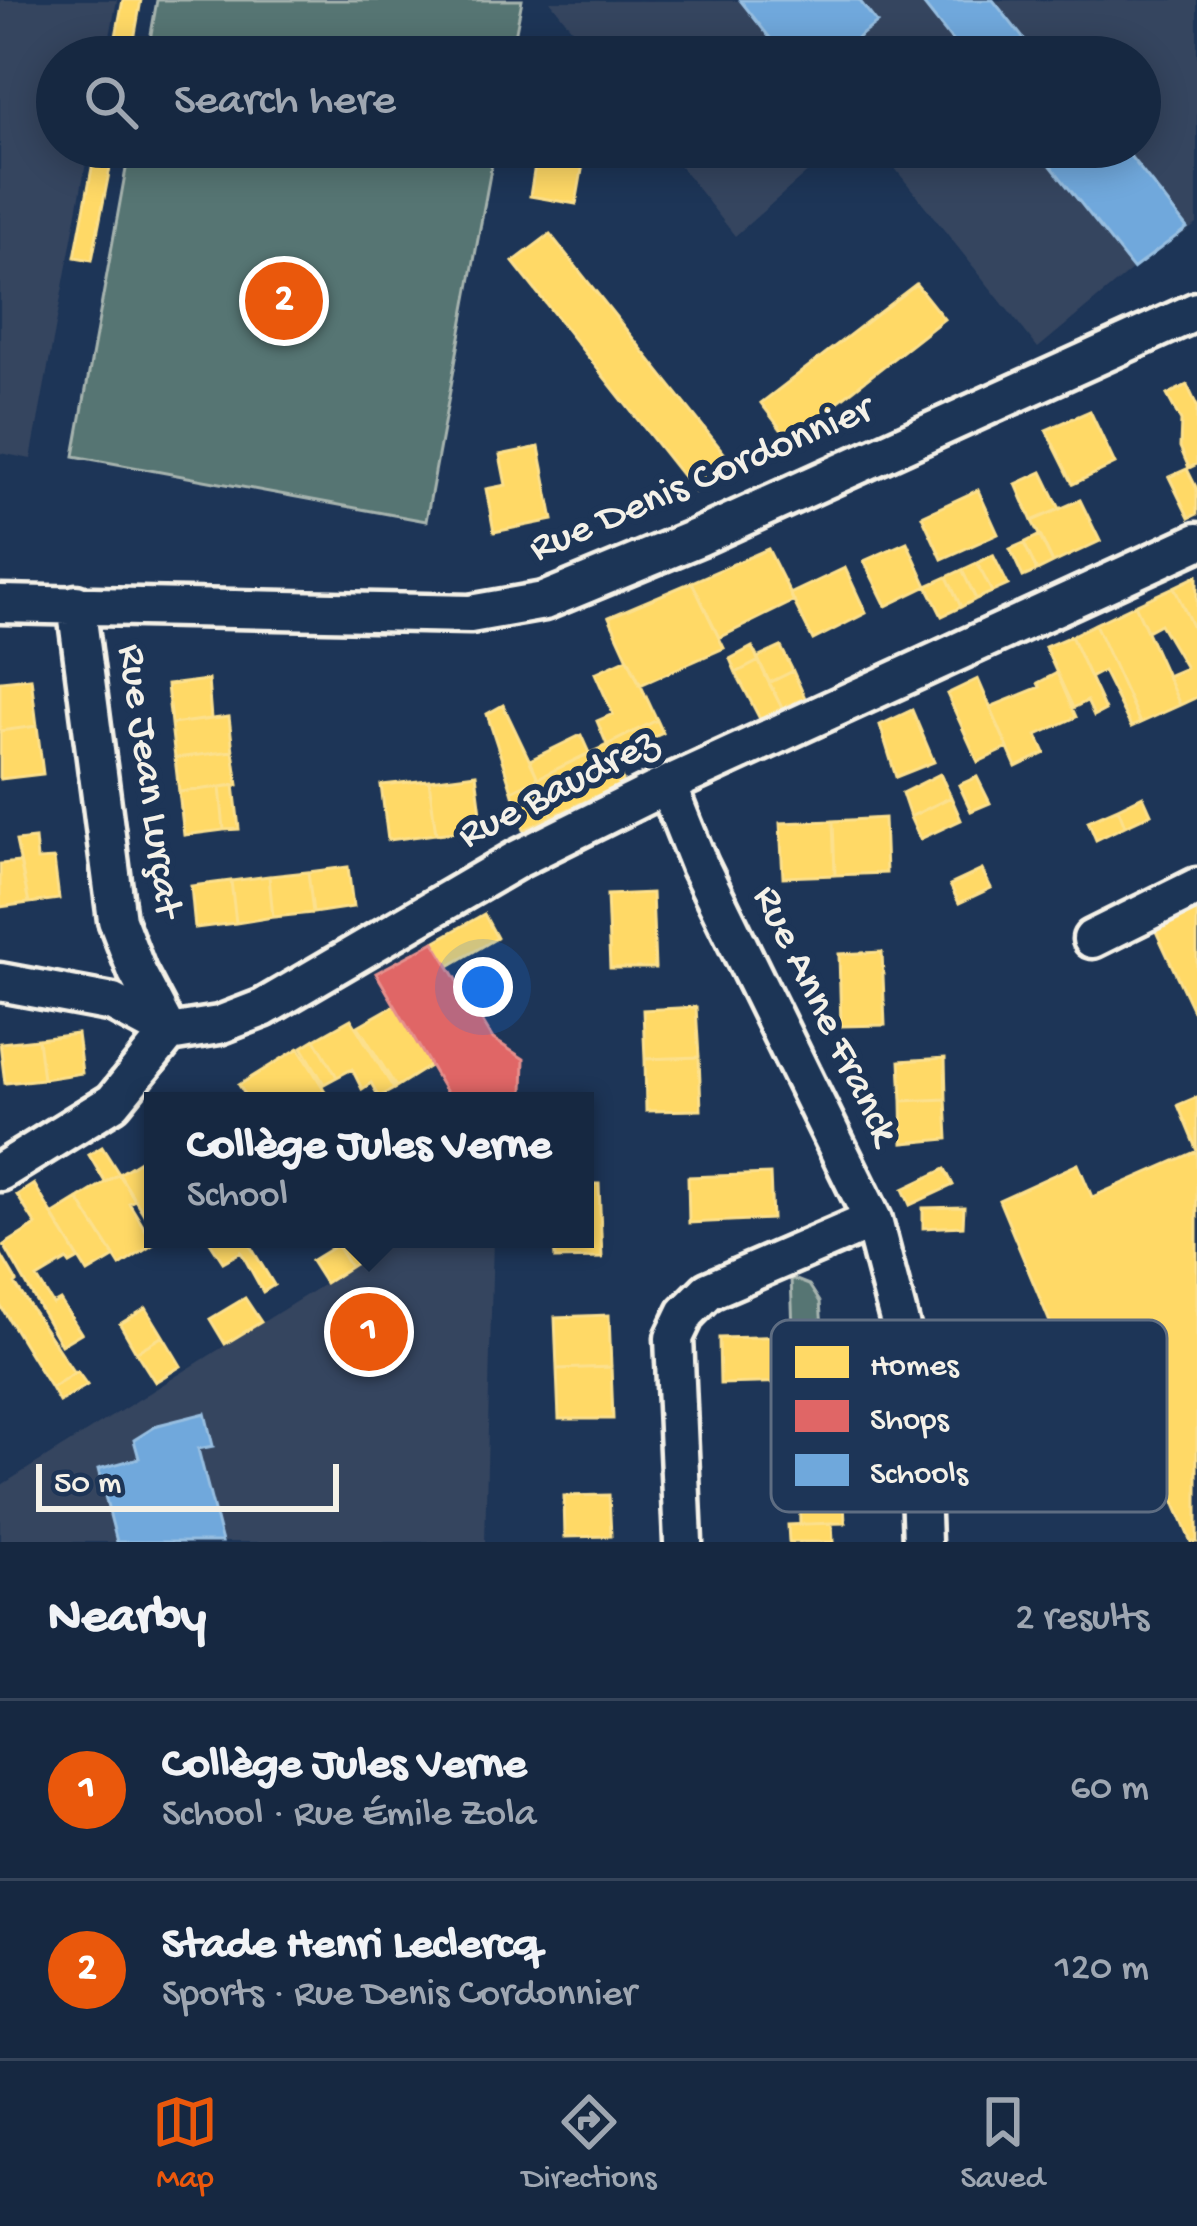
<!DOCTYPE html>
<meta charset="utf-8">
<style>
:root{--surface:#162841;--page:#1f3048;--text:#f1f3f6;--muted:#9ea6b1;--line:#35445a;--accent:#ea580c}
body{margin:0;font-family:"Gochi Hand",sans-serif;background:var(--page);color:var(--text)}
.scale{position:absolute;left:36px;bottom:30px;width:303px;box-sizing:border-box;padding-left:12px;border:6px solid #f4f1e8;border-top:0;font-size:33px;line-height:42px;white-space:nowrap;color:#f4f1e8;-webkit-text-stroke:9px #1d3557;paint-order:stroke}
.you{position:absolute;left:483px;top:987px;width:42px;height:42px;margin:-30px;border:9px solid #fff;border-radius:50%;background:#1a73e8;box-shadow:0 0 0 18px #1a73e833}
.badge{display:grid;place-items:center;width:78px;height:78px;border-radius:50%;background:var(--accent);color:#fff;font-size:39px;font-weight:700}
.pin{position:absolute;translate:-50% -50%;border:6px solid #fff;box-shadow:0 3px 12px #0006}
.popup{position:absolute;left:144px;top:1092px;width:450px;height:156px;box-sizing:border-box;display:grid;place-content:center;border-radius:0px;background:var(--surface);filter:drop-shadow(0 3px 9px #0005);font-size:39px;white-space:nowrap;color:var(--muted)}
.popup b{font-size:45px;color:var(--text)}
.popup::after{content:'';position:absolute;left:50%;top:100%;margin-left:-24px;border:24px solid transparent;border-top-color:var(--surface)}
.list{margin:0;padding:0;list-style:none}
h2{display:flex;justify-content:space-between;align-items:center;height:156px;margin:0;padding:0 48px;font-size:51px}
h2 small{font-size:39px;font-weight:400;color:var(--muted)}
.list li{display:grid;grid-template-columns:78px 1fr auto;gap:36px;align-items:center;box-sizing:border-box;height:180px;padding:0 48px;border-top:3px solid var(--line)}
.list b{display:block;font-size:45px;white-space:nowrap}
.list p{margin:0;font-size:39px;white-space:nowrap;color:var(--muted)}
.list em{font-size:39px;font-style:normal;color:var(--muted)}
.icon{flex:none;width:66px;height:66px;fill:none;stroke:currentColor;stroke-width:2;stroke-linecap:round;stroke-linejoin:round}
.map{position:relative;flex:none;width:1197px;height:1542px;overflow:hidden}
.search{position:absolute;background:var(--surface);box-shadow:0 6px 30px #0003;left:36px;right:36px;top:36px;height:132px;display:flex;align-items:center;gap:30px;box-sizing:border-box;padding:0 42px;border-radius:66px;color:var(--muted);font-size:45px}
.sheet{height:516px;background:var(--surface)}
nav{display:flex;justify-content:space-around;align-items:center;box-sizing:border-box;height:168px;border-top:3px solid var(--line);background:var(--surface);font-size:33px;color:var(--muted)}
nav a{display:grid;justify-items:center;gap:6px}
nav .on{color:var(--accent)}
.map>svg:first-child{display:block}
.built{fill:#34445f}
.green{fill:#577573;stroke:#a6b3ae;stroke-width:3}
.homes{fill:#ffd966;stroke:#fce08d;stroke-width:3}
.shops{fill:#e06666;stroke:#e6908d;stroke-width:3}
.schools{fill:#6fa8dc;stroke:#97bee0;stroke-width:3}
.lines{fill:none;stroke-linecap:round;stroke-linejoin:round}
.minor-casing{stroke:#f4f1e8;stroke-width:45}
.minor{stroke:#1d3557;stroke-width:36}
.labels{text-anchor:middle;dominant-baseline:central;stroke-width:12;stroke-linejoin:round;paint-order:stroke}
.street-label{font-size:42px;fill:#f4f1e8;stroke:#1d3557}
.key{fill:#1d3557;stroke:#5e6d82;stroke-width:3}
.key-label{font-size:33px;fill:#f4f1e8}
</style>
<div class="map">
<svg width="1197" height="1542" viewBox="0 0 1197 1542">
<rect width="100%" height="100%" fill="#1d3557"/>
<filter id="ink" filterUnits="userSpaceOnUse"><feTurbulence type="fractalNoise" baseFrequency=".00833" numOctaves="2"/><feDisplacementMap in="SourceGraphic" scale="24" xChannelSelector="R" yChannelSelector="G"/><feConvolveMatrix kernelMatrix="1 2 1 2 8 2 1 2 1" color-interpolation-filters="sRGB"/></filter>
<g filter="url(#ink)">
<!-- built -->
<path class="built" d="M0,0H117L106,57H57V147H89L31,459L0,453Z
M1197,0V224L1133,269L1038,348L878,147H1140V57H594L550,1Z
M665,147H836L735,236Z
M396,1239H493L485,1542H0V1486Z"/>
<!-- green -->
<path class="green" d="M157,0H522L511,57H147Z
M130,147H495L426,521L74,456Z
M791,1278L809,1285L820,1302L830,1432H797Z"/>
<!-- homes -->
<path class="homes" d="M123,0H141L131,57H112Z
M96,147H114L92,260L75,257Z
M538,147H586L576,204L530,196Z
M550,234L732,463L695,492L513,262Z
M916,284L944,319L789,440L761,403Z
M1187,385L1197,406V464L1189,468L1180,447L1181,421L1167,395Z
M1090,411L1115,464L1073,484L1046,430Z
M539,447L553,520L494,532L486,489L506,485L500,455Z
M1187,469L1197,489V514L1189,518L1169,477Z
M1042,472L1060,509L1032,521L1016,484Z
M978,490L998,534L942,559L922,516Z
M1080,500L1100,541L1053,563L1032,521Z
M1040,535L1053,563L1037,571L1024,543Z
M907,542L927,586L886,606L864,561Z
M1024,543L1037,571L1023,577L1010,549Z
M768,549L794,601L719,638L692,582Z
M993,555L1008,585L992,592L977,563Z
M977,563L992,592L976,599L962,570Z
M845,568L866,613L813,640L790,594Z
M962,570L976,599L961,607L947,577Z
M1197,576V637L1174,587Z
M947,577L961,607L942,616L927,586Z
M692,582L724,648L640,685L609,617Z
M1174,587L1197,637V697L1180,705L1167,676L1186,668L1160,624L1147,631L1135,605Z
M1135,605L1180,705L1140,723L1095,624Z
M1095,624L1140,723L1131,727L1103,671L1090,678L1071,636Z
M1071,636L1105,710L1094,716L1087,701L1073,708L1045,647Z
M752,647L759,661L736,673L730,659Z
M781,647L793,671L769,683L757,658Z
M628,658L657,720L607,745L597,721L613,714L595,673Z
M759,661L782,708L760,719L736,673Z
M793,671L805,698L782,708L769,683Z
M1057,673L1076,717L1037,735L1045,753L1016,767L990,707L1040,687L1038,683Z
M31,678L37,726L0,731V681Z
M978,679L1008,748L978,762L947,694Z
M208,680L211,719L171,724L167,685Z
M503,705L538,778L512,791L487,714Z
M912,710L934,762L896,777L880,725Z
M229,717L233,751L175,758L171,724Z
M657,720L663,733L630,748L634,758L616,766L607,745Z
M37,726L43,774L0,779V731Z
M581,735L589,753L538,778L530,760Z
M607,745L624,783L553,816L536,779Z
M233,751L238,785L179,792L175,758Z
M476,774L483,829L436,834L429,780Z
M940,774L951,797L910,817L902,793Z
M977,777L990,803L971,811L959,785Z
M536,779L553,816L524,830L512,791Z
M429,780L436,834L388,840L381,785Z
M234,785L239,829L224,830L220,787Z
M220,787L224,830L184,835L179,792Z
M1143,796L1151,814L1125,826L1118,808Z
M951,797L961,820L920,839L910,817Z
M1118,808L1125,826L1096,840L1088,821Z
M884,818L886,873L835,875L833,821Z
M833,821L835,875L783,877L780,823Z
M35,839L37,860L54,859L59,899L29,903L16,841Z
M20,862L29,903L0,907V864Z
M348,867L353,907L313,913L308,872Z
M982,870L991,888L959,903L950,885Z
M308,872L313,913L273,917L269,876Z
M269,876L273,917L236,923L231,881Z
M231,881L236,923L195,928L191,886Z
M652,893L655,968H610L607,895Z
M1197,904V1019L1153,925Z
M484,914L497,938L449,966L434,942Z
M882,952L885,1025L841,1026L839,954Z
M395,1005L431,1065L396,1087L358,1026Z
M696,1007L699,1057L645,1059L643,1010Z
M351,1019L394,1089L379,1097L371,1083L362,1089L352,1069L337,1077L315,1039Z
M77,1034L82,1073L43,1079L38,1039Z
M38,1039L43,1079L5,1083L0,1043Z
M315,1039L337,1077L324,1084L302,1047Z
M299,1048L331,1101H249L239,1085Z
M699,1057L701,1110L646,1111L645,1059Z
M945,1058L946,1099L902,1101L900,1061Z
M1197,1097V1542H1191L1105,1339L1089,1347L1079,1321L1054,1332L999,1200L1078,1164L1092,1197L1197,1151L1178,1105Z
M946,1099L948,1139L903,1143L902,1101Z
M102,1147L119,1174L105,1182L89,1155Z
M153,1153V1229L119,1174Z
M945,1169L953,1185L910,1205L903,1189Z
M119,1174L135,1200L129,1203L154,1244L120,1266L78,1199Z
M770,1174L772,1219L689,1223L688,1177Z
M34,1184L79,1259L70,1264L67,1260L37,1278L53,1304L60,1300L81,1333L61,1345L4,1245L36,1225L17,1195Z
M585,1184H599L602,1258L555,1259L554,1239H585Z
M78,1199L115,1257L88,1273L52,1215Z
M964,1207L963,1226L923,1228V1208Z
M208,1239H246L274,1285L263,1292L241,1252L223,1262Z
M333,1239H395L350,1267Z
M337,1245L350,1267L325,1283L311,1261Z
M0,1253L17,1282L15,1284L74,1373L51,1388L0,1305Z
M245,1298L261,1322L225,1344L210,1319Z
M146,1308L163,1336L136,1352L120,1324Z
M609,1315L611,1367L557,1369L555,1317Z
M163,1336L181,1366L155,1382L136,1352Z
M792,1336L794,1382L720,1384L719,1338Z
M611,1367L613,1419H559L557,1369Z
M77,1371L87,1385L59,1402L51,1388Z
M841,1442L843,1482L777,1484L776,1444Z
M843,1482L845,1523L800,1524L799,1483Z
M609,1495L611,1536L565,1537L564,1496Z
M832,1523L833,1542H789L788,1525Z"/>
<!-- shops -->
<path class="shops" d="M434,942L493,1039L524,1059L523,1092L508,1101H451L376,973Z"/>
<!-- schools -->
<path class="schools" d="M740,0H859L877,23L857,38L872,57H785Z
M920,0H993L1038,57H965Z
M1036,147H1123L1187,228L1133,269Z
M205,1413L213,1446L198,1449L222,1542H117L98,1469L139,1458L134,1440L158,1425Z"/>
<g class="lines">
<defs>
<path id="minor" d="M0,604L470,614L544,601L699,537L1197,311
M76,604L117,920L137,972L169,1033
M667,785L699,865L873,1220L916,1385L922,1542
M1092,939L1197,887
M0,982L113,1003L169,1033
M0,1172L113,1102L169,1033L219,1025L263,1008L518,859L667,785L1197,542
M683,1542L674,1338L686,1313L708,1291L873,1220"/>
</defs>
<!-- minor casing -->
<use href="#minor" class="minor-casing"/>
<!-- minor -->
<use href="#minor" class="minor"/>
</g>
</g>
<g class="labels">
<!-- street labels -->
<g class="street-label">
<text transform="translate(702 481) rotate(-23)">Rue Denis Cordonnier</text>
<text transform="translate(147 781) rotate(82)">Rue Jean Lurçat</text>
<text transform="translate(559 791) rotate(-27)">Rue Baudrez</text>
<text transform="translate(823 1016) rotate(64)">Rue Anne Franck</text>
</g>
</g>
<!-- legend -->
<rect x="771" y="1320" width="396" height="192" rx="18" class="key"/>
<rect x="795" y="1346" width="54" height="32" fill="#ffd966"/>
<rect x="795" y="1400" width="54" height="32" fill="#e06666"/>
<rect x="795" y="1454" width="54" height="32" fill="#6fa8dc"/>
<g class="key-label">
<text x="870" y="1374">Homes</text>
<text x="870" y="1428">Shops</text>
<text x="870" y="1482">Schools</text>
</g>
</svg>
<div class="scale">50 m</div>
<div class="you"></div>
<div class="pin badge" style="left:369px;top:1332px">1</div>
<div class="popup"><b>Collège Jules Verne</b>School</div>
<div class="pin badge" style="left:284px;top:301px">2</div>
<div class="search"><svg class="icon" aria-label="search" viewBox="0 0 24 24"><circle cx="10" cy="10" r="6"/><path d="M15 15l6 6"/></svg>Search here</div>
</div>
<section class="sheet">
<h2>Nearby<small>2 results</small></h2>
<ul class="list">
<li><span class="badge">1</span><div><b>Collège Jules Verne</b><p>School · Rue Émile Zola</p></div><em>60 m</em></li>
<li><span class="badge">2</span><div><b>Stade Henri Leclercq</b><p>Sports · Rue Denis Cordonnier</p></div><em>120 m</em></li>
</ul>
</section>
<nav>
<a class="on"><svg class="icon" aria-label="map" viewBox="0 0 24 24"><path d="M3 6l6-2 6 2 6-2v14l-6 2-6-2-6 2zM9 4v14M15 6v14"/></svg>Map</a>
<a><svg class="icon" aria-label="directions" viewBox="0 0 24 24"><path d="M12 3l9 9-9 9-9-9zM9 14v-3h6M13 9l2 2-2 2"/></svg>Directions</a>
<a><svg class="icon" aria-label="saved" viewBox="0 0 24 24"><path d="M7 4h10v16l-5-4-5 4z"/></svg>Saved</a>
</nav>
